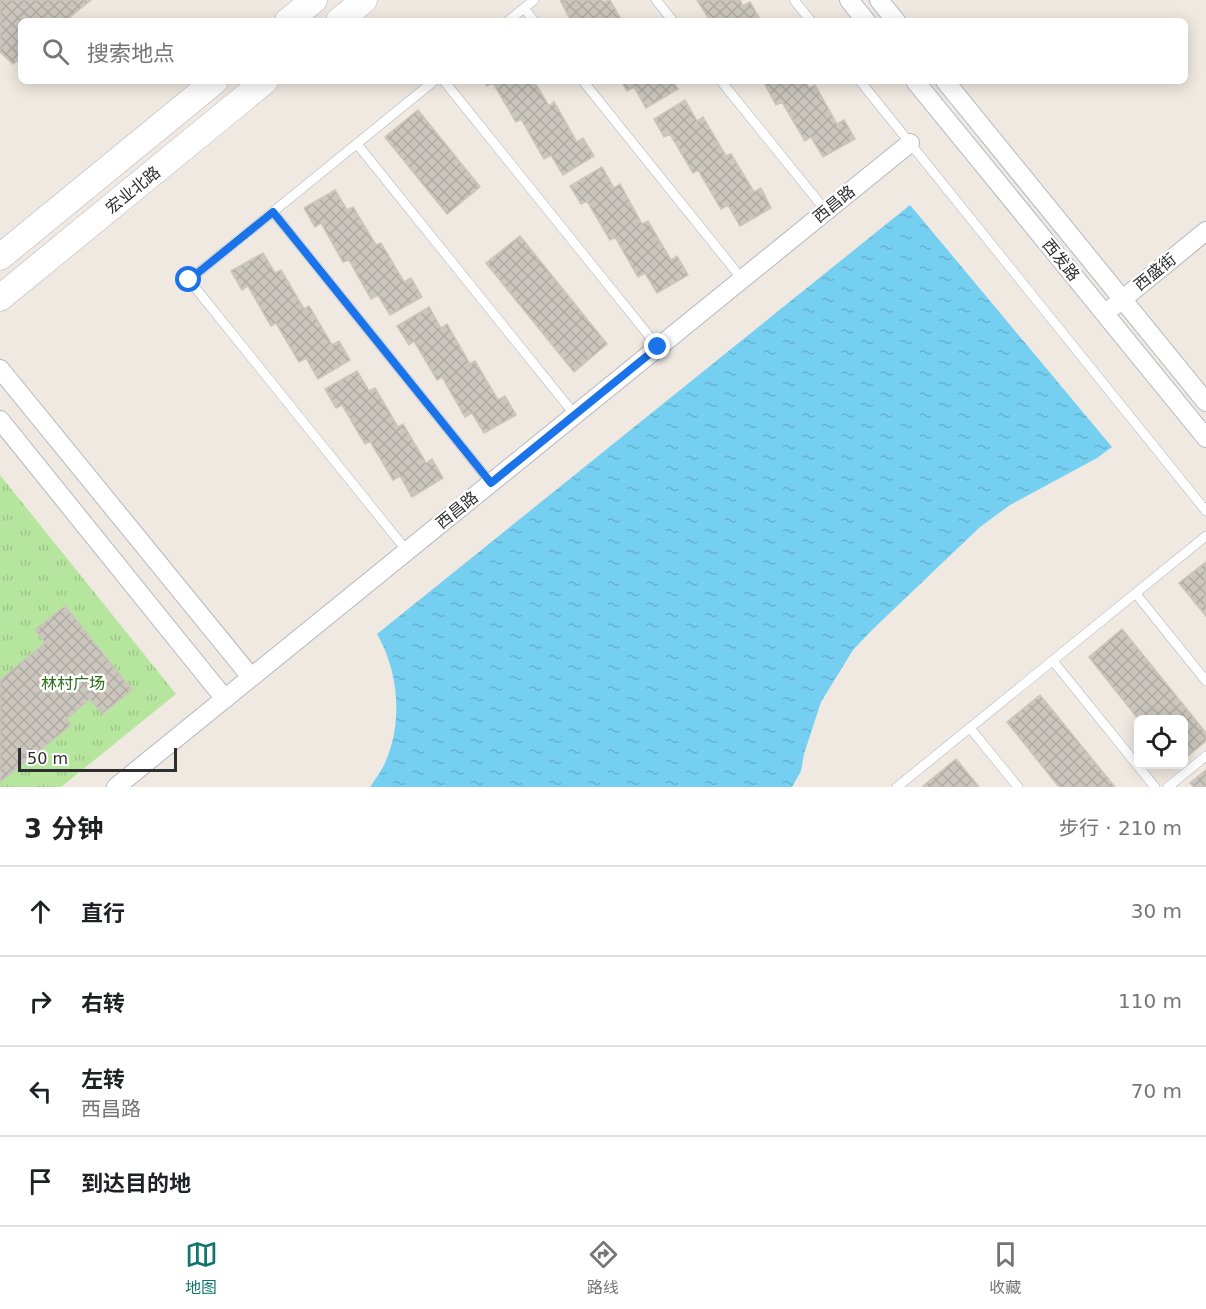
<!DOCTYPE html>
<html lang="zh">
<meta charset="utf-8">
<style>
:root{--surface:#fff;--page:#f2f2f2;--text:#202124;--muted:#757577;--line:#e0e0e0;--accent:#0f766e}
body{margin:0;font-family:"DejaVu Sans","Noto Sans SC",sans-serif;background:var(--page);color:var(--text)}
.controls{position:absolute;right:18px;bottom:18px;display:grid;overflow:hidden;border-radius:9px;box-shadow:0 3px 15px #0003}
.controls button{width:54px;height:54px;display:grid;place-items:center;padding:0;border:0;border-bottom:2px solid var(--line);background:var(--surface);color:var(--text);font:30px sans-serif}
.scale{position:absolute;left:18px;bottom:15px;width:159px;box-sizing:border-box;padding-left:6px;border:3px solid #2e2e2e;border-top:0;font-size:16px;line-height:21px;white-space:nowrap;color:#2e2e2e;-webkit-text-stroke:4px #fff;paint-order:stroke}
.stop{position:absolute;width:18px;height:18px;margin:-14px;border:4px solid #1a73e8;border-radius:50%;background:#fff}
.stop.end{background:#1a73e8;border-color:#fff;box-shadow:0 2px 6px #0008}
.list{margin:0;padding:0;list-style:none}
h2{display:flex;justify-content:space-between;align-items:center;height:78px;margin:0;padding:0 24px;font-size:26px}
h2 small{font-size:20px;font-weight:400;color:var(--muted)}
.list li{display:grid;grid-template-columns:39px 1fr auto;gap:18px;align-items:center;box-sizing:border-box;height:90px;padding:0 24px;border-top:2px solid var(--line)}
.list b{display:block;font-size:22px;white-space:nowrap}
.list p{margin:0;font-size:20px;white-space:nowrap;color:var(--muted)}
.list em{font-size:20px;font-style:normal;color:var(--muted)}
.icon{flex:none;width:33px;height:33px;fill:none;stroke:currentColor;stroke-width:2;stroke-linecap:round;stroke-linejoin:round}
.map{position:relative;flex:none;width:1206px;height:787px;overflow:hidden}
.search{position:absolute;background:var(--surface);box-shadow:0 3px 15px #0003;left:18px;right:18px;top:18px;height:66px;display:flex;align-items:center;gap:15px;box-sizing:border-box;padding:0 21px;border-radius:9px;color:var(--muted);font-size:22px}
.sheet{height:438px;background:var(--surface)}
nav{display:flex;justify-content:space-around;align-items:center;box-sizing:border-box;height:84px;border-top:2px solid var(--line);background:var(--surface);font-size:16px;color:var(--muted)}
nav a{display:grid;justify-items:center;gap:3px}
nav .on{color:var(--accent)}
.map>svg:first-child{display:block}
.park{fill:url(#park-tufts)}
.water{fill:url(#water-ripples)}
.building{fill:url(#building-cross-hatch);stroke:#cbc5ba;stroke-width:1.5}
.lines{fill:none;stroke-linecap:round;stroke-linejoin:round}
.lane-casing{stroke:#b4b7c1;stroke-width:10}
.street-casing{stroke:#b4b7c1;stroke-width:20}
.secondary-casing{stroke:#b4b7c1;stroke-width:27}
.lane{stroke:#fff;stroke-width:9}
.street{stroke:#fff;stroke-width:18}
.secondary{stroke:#fff;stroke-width:26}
.route{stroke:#1a73e8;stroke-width:8}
.labels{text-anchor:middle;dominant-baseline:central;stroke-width:5;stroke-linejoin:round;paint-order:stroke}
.street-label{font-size:16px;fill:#2e2e2e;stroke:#fff}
.park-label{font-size:16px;fill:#2c6e1b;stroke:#fff}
</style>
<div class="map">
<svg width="1206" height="787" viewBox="0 0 1206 787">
<defs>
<pattern id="park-tufts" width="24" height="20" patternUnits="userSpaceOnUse" patternTransform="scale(1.5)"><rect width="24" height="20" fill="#b6e59e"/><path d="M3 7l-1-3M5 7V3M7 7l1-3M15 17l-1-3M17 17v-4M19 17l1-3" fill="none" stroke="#9dc588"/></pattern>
<pattern id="water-ripples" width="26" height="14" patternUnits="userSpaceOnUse" patternTransform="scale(1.5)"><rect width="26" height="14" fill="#75cff0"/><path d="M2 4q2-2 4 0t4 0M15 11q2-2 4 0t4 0" fill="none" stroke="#66b2ce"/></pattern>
<pattern id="building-cross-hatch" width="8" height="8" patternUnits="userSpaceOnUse" patternTransform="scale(1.5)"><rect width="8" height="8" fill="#cbc7bf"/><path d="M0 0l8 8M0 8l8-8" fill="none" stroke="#afaba4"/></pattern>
</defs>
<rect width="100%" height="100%" fill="#efe9e1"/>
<!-- park -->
<path class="park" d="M0,475L176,694L61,787H0Z"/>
<!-- water -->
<path class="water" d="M910,205L1112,447L1097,458L1010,505L980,527L872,630L853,650L821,702L804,754L801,771L792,787H370C375,779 381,772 385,763C403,723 399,672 377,634Z"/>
<!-- building -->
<path class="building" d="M0,0H91L65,21H21V58L13,64L0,52Z
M560,0H602L603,2L610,0L622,21H579L576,16L570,19Z
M697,0H740L743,6L750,2L761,21H719L718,19L710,21Z
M484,81H534L549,106L554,102L577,142L583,138L594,156L563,175L551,155L544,159L521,119L516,122L493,83L487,86Z
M621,81H673L678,89L646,108L634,87L627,91Z
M763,81H805L809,88L815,85L837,124L844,120L855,139L823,157L811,137L805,141L782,102L776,105Z
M685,100L697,121L703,117L726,156L731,154L754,192L761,188L771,208L740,226L728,205L721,209L698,170L693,173L670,134L664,137L654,119Z
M418,110L480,187L447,214L385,137Z
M602,167L614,188L620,184L642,224L648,221L671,260L677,256L688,275L657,293L645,273L638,277L615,237L610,240L587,201L581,204L570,186Z
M335,190L347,210L353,207L376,245L381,243L404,282L411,278L422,297L390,315L378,295L371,299L349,260L343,262L321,223L315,227L304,208Z
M520,236L607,344L574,372L486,263Z
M263,253L275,273L281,270L304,309L309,306L332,345L339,341L350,360L318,379L306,358L299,362L276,323L271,326L248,286L242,290L231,271Z
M429,307L441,328L447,324L470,364L475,361L498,400L505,396L516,415L484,433L472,413L465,417L442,377L437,380L414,341L409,345L397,326Z
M357,371L369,391L375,388L398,427L403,424L426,463L432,459L443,478L412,497L400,476L393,480L370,441L365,444L342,405L336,408L325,389Z
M1206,562V616L1179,583Z
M65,606L132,690L102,714L90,699L66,719L71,725L0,782V680L45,643L35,630Z
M1122,629L1206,733V741L1184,759V720H1139L1089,657Z
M1040,695L1115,787H1059L1007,722Z
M956,759L979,787H923V786Z
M1206,770V787H1194L1190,783Z"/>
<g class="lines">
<defs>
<path id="lane" d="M656,0L673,21
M794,0L811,21
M524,8L534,21
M508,21L534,0
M444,81L658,347
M583,81L742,279
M721,81L826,211
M860,81L1206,511
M357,144L575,415
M273,212L491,483
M407,551L189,280L434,81
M1136,594L1206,681
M1053,661L1155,787
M970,728L1018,787
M897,787L1206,536
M1168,787L1206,756"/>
<path id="street" d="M849,0L866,21
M879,0L896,21
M915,81L1206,438
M945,81L1206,402
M1113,307L1206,231
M0,369L251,677
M0,420L225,699
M116,787L910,143"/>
<path id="secondary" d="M288,21L314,0
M339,21L364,0
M0,257L215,81
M0,298L265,81"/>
</defs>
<!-- lane casing -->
<use href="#lane" class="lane-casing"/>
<!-- street casing -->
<use href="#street" class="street-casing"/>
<!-- secondary casing -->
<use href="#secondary" class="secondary-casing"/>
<!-- lane -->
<use href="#lane" class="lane"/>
<!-- street -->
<use href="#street" class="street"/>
<!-- secondary -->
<use href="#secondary" class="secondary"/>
</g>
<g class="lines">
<!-- route -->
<path class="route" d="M189,280L273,212L491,483L658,347"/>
</g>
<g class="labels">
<!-- street labels -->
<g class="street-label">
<text transform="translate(133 190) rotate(-39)">宏业北路</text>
<text transform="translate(834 204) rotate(-39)">西昌路</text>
<text transform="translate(1061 260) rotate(51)">西发路</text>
<text transform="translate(1155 272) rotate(-39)">西盛街</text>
<text transform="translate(457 510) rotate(-39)">西昌路</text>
</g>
<!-- park labels -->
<g class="park-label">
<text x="73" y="683">林村广场</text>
</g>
</g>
</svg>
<div class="controls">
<button><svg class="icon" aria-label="locate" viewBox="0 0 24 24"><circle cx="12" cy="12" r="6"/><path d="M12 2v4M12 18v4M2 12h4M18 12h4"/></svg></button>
</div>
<div class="scale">50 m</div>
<div class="stop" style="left:189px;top:280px"></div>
<div class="stop end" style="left:658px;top:347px"></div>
<div class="search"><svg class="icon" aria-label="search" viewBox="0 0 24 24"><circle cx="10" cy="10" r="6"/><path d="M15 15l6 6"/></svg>搜索地点</div>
</div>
<section class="sheet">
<h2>3 分钟<small>步行 · 210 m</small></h2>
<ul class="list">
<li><svg class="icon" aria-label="ahead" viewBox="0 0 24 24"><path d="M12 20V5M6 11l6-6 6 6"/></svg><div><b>直行</b></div><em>30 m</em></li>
<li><svg class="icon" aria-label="right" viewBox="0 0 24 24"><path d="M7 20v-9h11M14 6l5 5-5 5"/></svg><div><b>右转</b></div><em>110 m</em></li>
<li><svg class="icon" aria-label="left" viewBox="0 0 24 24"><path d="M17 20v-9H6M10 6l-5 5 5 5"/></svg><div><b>左转</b><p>西昌路</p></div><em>70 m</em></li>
<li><svg class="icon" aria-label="arrive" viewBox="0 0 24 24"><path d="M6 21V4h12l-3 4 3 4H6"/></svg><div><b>到达目的地</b></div></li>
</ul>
</section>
<nav>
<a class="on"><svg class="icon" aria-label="map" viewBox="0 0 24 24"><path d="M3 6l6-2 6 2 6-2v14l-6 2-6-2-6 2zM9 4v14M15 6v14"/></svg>地图</a>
<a><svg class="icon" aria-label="directions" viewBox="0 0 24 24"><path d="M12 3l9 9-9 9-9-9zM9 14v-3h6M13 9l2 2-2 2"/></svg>路线</a>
<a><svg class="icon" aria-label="saved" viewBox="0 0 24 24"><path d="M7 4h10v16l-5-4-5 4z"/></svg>收藏</a>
</nav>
